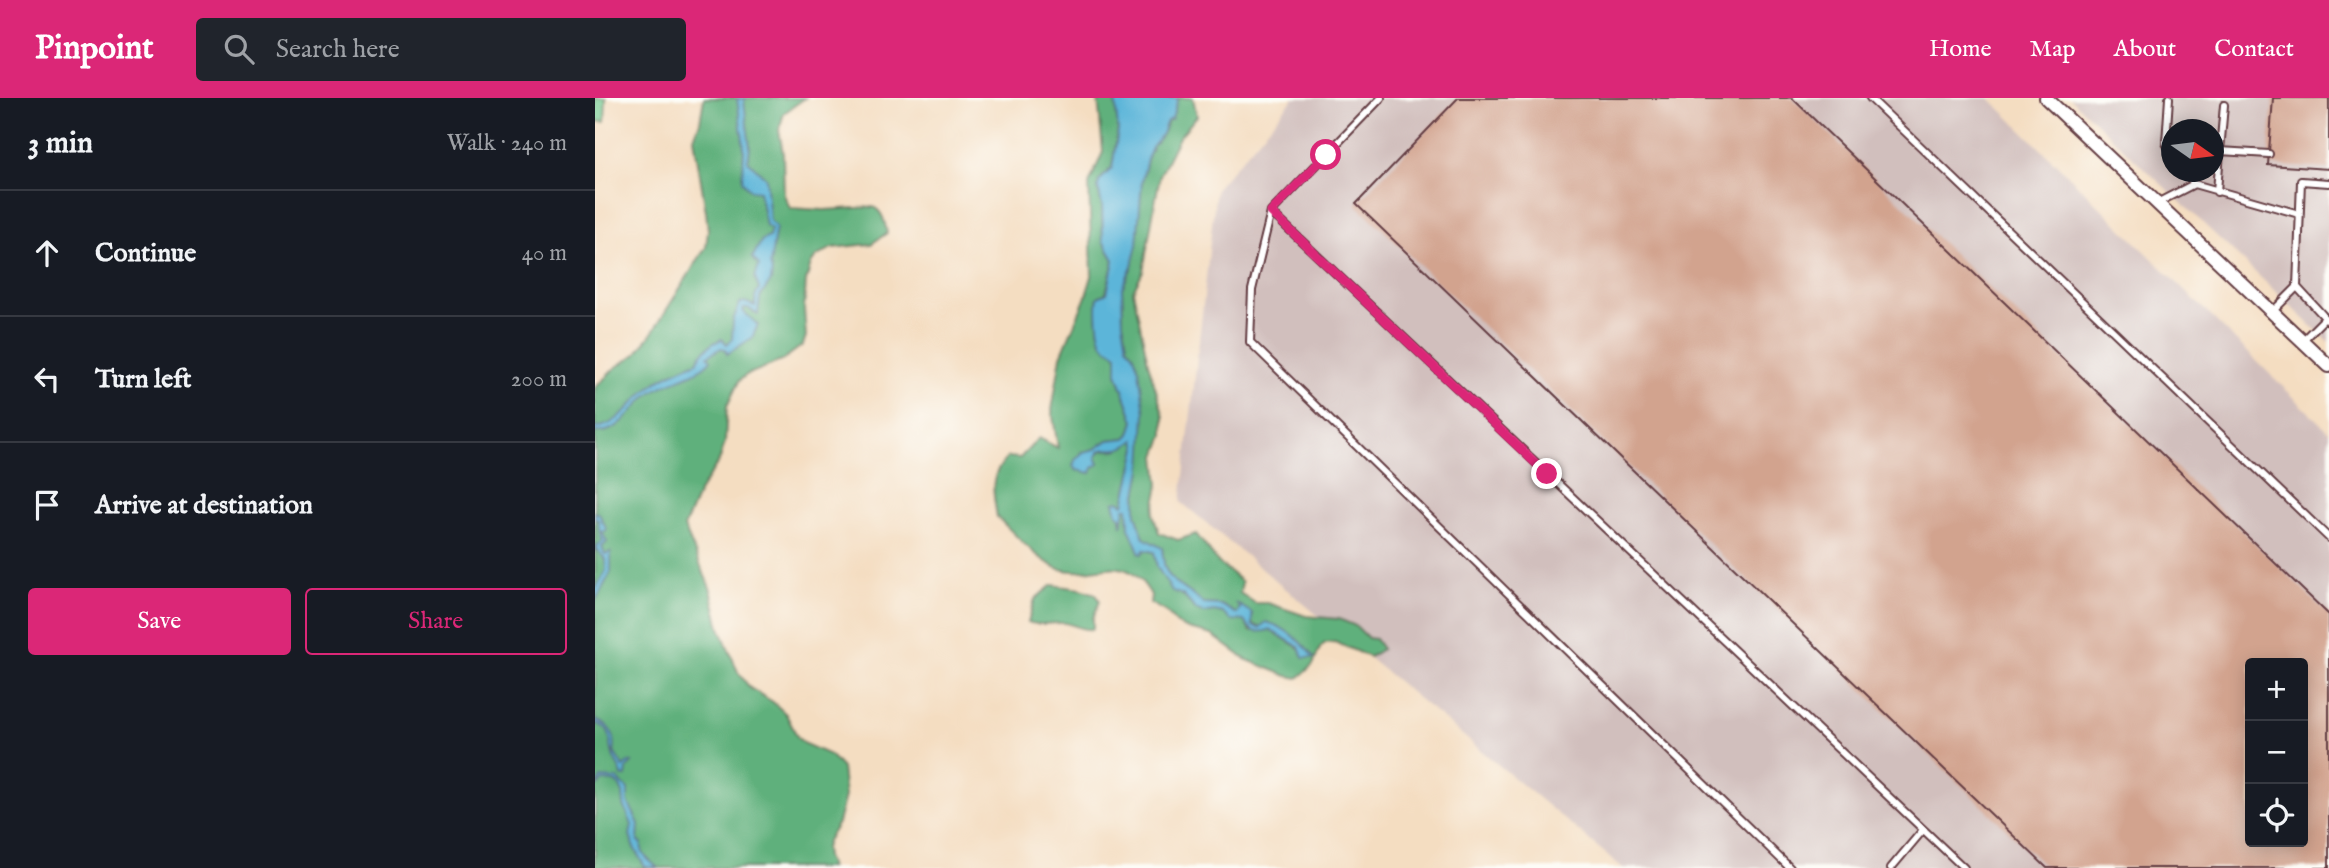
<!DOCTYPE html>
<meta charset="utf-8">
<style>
:root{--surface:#171b24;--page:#20242c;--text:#f1f3f6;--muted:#9ea1a6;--line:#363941;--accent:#db2777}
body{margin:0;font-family:"IM FELL English",serif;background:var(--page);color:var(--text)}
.controls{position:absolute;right:21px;bottom:21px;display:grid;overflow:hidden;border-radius:7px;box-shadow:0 4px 18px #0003}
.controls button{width:63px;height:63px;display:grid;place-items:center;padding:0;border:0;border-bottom:2px solid var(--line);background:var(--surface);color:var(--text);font:35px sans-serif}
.compass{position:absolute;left:1566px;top:21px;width:63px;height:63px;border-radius:50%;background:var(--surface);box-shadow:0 4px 18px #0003;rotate:104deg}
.stop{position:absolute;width:21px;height:21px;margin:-16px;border:5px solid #db2777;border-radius:50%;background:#fff}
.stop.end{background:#db2777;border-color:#fff;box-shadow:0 2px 7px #0008}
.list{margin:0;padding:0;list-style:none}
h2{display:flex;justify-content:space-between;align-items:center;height:91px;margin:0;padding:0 28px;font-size:30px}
h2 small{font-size:23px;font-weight:400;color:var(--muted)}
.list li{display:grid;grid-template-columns:46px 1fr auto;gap:21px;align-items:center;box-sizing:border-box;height:126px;padding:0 28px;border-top:2px solid var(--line)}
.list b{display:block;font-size:26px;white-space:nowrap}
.list em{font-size:23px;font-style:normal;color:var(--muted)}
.actions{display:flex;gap:14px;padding:21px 28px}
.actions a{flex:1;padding:16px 0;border:2px solid var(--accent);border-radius:7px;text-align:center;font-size:24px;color:var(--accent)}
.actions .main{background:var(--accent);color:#fff}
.icon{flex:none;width:38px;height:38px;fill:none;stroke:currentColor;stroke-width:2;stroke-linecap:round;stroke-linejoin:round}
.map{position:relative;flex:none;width:1734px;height:770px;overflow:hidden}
header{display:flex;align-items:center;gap:42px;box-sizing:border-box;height:98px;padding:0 35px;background:var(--accent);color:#fff}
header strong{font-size:33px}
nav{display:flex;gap:38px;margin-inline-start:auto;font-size:24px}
.search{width:490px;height:63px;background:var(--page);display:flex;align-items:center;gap:18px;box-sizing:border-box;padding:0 24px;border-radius:7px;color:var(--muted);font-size:26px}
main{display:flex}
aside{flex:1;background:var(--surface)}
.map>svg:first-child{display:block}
.industrial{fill:#d1bfbd;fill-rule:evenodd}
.green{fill:#74cc92;stroke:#5f765e;stroke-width:2}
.forest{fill:#5fb07c;stroke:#546854;stroke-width:2}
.water{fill:#5cb5d9;stroke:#536a82;stroke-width:2}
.building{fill:#d2a38e;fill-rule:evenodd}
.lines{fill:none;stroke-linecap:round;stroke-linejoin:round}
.service-casing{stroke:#643c42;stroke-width:10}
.minor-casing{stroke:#643c42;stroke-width:16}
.service{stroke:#fff;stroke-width:6}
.minor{stroke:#fff;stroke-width:12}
.route{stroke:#db2777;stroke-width:9}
</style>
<header>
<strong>Pinpoint</strong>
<div class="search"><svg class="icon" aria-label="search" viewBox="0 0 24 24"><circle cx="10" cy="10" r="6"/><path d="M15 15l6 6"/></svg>Search here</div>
<nav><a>Home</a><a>Map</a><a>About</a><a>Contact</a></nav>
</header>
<main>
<aside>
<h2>3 min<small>Walk · 240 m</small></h2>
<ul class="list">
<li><svg class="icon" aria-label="ahead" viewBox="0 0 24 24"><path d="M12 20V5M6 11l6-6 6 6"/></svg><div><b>Continue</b></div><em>40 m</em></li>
<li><svg class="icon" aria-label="left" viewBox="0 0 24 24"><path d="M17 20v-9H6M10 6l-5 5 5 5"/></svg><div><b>Turn left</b></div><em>200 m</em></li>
<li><svg class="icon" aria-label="arrive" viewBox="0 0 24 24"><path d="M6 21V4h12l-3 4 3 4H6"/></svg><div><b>Arrive at destination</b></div></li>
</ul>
<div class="actions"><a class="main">Save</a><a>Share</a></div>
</aside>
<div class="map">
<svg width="1734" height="770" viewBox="0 0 1734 770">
<rect width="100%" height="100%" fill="#fdfcf7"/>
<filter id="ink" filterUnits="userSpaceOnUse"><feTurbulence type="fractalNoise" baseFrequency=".0143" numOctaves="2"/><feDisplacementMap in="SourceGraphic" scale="14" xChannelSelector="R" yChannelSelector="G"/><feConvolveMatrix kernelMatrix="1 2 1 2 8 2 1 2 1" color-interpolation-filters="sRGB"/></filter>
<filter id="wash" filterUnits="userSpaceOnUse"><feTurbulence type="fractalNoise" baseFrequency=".00686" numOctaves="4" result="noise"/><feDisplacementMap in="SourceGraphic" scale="28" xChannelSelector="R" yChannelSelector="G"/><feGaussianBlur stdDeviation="1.57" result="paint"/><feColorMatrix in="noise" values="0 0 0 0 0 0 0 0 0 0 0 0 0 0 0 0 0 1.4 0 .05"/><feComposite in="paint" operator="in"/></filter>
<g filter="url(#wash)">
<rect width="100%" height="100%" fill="#f4ddc1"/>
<!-- industrial -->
<path class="industrial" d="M699,0H1394L1734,334V770H1028L586,404L621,91ZM1655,565H1708V744H1655Z
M1475,0H1734V244L1682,195ZM1576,32H1618V74H1576Z"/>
<!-- green -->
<path class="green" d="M0,0H11L10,24L0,23Z"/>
<!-- forest -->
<path class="forest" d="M109,0H210L189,15L184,32L188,55L189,97L195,110L229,112L278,109C288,113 290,125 292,135L276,146L237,150L221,159L216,166L211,183L209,211L211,238L208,247L186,263L151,277L144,283L132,308L130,344L125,361L104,394L89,429L116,492L125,530L143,574L155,590L178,604L191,616L203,640L210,646L235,657L247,670L250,698L243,725L233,741L230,750L231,759L236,770H0V290L20,270L41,256L57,235L111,149L113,132L111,114L99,40L105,24Z
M503,0H520L523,32L517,70L504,83L503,90L507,108L508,143L519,162L511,195L503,199C501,208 502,237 508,246C511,250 518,254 522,257V275L539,323L535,336L531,340L513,342L500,351L488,354L501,359C507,347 512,354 523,351C529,349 535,344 540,342L542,350L526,418L527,423L530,409L533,410L534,430L548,452L559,454L562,469L601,512L608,515L619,513L628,515L637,522H649L655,533L675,532L718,559L680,527C658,531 658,529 645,510L642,516L626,507L609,506C598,494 578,488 571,472C568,466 568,457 567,450L549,441L541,416V401L547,371L539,257L532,248L528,225L527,190L537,168L547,83L552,61L557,49L567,36L583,0H598L602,18L584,39L565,77L548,173L538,193L553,265L569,319V337L561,358L564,387L558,416L564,435L583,442L601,436L623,464L647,484L645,495L660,505H673L711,518L744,521L761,528L773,540L780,541L787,551L774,559L740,544L730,545L725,550L718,567L703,580L692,578L650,561L617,537L593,531L582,526L571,514L555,505L556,497C528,448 503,482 465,471C445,465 417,433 402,419C398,394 393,378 413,359L425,360L444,340L463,350L457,312L466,258L490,201L497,178L494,86L508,54Z
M457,487L486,491L501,496L505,503L498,520V531C487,533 479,526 469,525C456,524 445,529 433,524L440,501Z"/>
<!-- water -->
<path class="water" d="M152,0L149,3L155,49L153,63L171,80L175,123L181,129L175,167L177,173L176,183L165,199L163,217L153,210H149L148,213L163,227L157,240L132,256L131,251L126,250L113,258L116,262C105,278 69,283 53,297C38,310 24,337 0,334V330C24,327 36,305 53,291C67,278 84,271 102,264C107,253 116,245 127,241L132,246L137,241L138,222L145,205L150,204L160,208V199L164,191L160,180L164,167L157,160L167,142L174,139L176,131L171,128L164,93L155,92L147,83L149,50L142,1Z
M520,0H583L577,21L572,23L567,36L557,49L552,61L547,83L542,147L537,168L527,190L528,225L532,248L539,257L544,272L550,315L547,371L541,401V416L549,440L567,450C568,457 568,466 571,472C578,488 598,494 609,506L626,507L642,516L645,510L641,505L657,515V527L664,530L671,524C691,529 706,543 719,560H708L704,549L675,532C661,535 657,535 649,523L636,522L628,515L619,513L608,515L601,512L588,497L577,493L562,469L559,454L549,452L547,456H545L534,430L533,410H530L527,428L526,419L522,416L519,404L524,403L529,406L542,350L540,342C535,346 530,350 523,351C513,353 506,347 501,359L504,366L498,370L496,375L481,372L478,368L480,362L488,354L500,351L513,342L531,340L535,336L539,323L522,275V257C518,254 511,250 508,246C502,237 501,209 503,199L512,195L519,162L508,143L507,108L503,90L504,83L517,70L523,32Z
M0,415H4L12,432L7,434L12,444L7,449L10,456L16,454V474L0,504V492L11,472L10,461L2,452V448L8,443C3,435 5,429 3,421L0,420Z
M0,622C15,626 22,639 19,654L28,669L34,664L37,665L32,670L31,678L27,679C27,670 20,666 18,657C13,642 20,632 0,625Z
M6,680L22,681L33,691V704L44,726L43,743L47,745C44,756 55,763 63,770L50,769L38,748L35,737L37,727L29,707L28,695L25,688L20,684L8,683L0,690Z"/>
<g id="blocks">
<!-- building -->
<path class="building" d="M863,0H1197L1734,517V770H1452L761,106ZM1655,565H1708V744H1655Z
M1678,0H1734V71L1673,67Z"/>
</g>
</g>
<g filter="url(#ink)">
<use href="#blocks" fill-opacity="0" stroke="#643c42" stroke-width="2"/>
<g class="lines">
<defs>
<path id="service" d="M786,0L676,114L1369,770
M1275,0L1734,440
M1574,0L1571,45L1576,53
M1625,53L1629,7
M1591,74L1599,86
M1734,85L1706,83L1702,189L1734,224
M1622,94L1625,53L1674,56
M1562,105L1599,86L1704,116
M676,114L657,192L655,244L1195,770
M1677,214L1702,189
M1707,243L1730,220
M1296,770L1328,732"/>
<path id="minor" d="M1451,0L1734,268"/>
</defs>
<!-- service casing -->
<use href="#service" class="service-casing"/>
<!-- minor casing -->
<use href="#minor" class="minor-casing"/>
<!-- service -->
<use href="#service" class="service"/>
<!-- minor -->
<use href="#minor" class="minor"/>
</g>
</g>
<g class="lines" filter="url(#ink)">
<!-- route -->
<path class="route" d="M731,57L676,114L952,376"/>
</g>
</svg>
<div class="controls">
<button>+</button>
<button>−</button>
<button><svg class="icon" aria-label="locate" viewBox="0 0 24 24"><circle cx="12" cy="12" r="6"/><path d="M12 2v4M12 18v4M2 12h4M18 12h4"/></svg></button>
</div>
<svg class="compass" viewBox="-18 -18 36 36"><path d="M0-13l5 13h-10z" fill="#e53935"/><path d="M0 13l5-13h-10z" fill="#9ea1a6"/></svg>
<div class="stop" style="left:731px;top:57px"></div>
<div class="stop end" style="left:952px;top:376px"></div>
</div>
</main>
